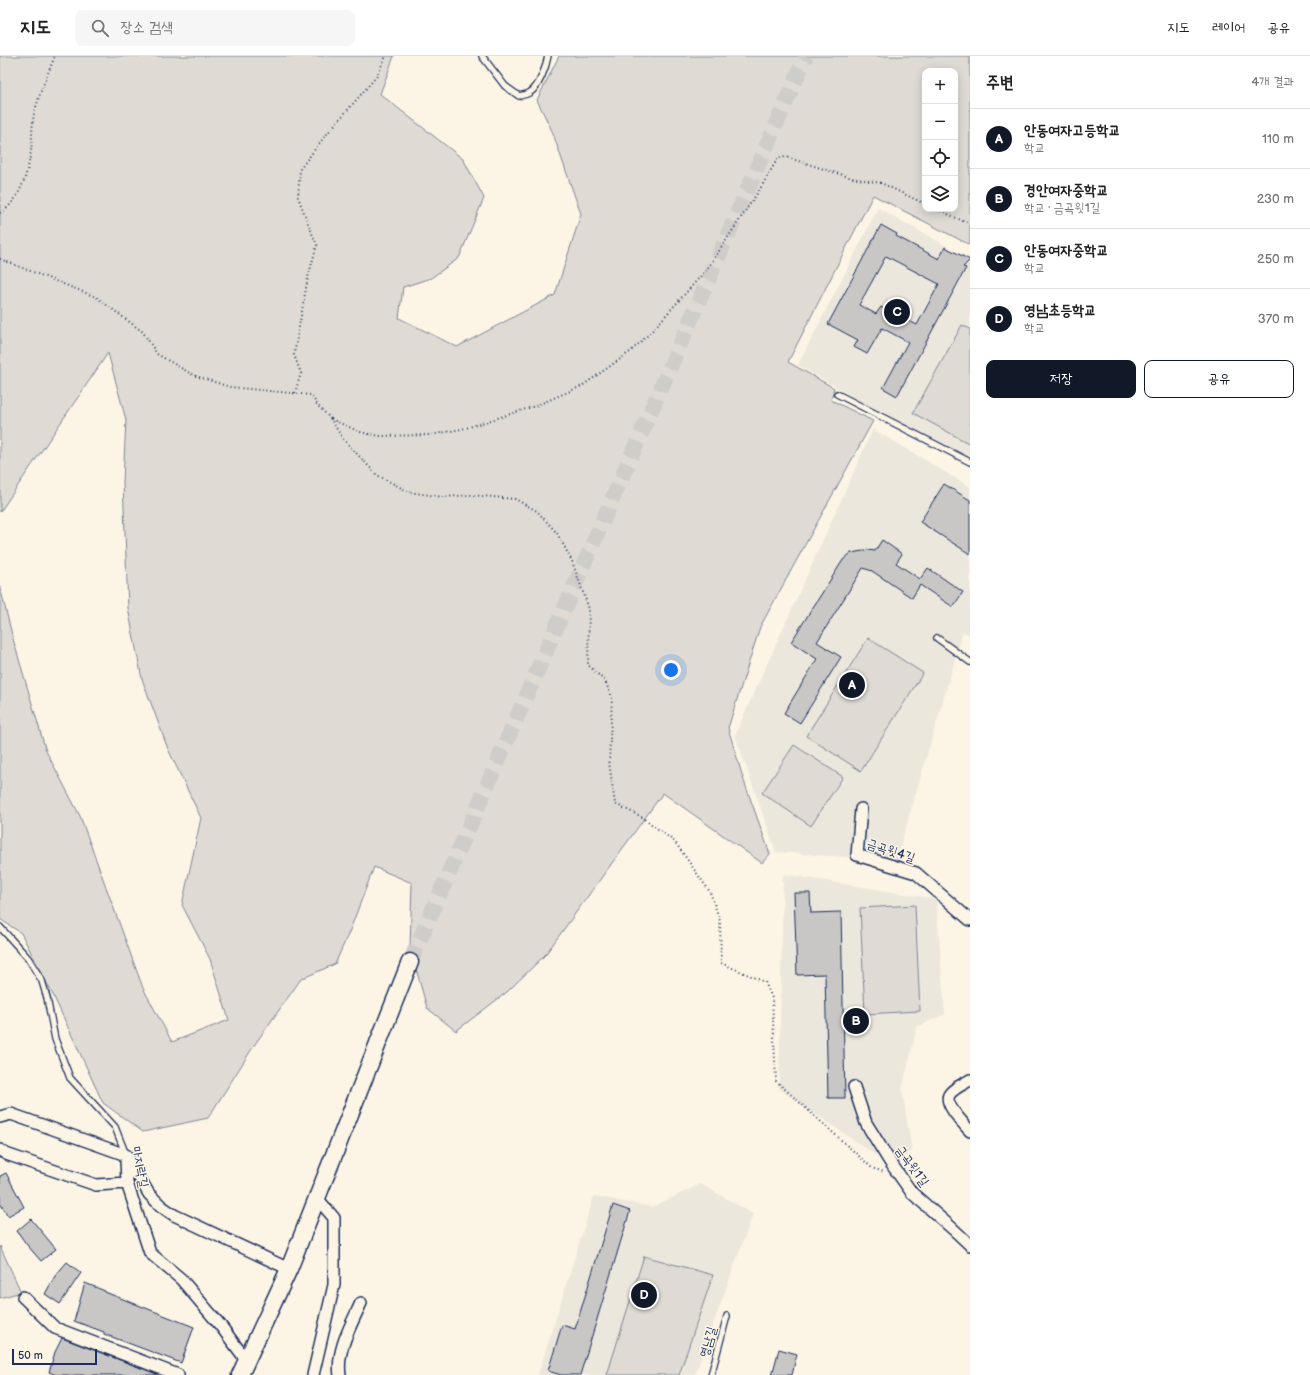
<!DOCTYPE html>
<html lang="ko">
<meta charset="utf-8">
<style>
:root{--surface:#fff;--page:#f6f6f6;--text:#222;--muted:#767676;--line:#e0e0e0;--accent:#111827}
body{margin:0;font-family:"Balsamiq Sans","Poor Story",sans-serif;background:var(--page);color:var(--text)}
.controls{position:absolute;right:12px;top:12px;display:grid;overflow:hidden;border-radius:8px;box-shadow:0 2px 10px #0003}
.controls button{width:36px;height:36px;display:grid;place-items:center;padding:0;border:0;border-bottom:1px solid var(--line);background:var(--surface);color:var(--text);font:20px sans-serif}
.scale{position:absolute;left:12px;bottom:10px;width:85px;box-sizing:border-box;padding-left:4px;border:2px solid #1b2f5e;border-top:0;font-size:11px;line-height:14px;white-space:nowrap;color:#1b2f5e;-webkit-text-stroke:3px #fcf5e5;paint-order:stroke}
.you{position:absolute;left:671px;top:614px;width:14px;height:14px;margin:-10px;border:3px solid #fff;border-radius:50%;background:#1a73e8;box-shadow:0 0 0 6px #1a73e833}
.badge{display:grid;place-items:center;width:26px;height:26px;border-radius:50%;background:var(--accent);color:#fff;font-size:13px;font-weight:700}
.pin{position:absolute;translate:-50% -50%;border:2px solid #fff;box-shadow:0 1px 4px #0006}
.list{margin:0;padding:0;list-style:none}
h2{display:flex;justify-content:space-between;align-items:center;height:52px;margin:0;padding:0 16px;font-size:17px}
h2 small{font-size:13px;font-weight:400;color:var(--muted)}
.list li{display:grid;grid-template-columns:26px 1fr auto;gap:12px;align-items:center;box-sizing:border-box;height:60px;padding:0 16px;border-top:1px solid var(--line)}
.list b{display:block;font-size:15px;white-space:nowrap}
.list p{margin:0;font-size:13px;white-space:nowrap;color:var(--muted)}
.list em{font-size:13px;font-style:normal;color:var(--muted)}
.actions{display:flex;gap:8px;padding:12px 16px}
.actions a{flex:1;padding:9px 0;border:1px solid var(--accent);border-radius:8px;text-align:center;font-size:14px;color:var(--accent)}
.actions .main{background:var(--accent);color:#fff}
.icon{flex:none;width:22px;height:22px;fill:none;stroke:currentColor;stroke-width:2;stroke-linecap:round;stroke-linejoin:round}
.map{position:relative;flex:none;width:970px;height:1319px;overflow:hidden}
header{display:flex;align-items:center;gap:24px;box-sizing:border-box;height:56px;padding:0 20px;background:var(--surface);border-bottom:1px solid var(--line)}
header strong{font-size:19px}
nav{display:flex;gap:22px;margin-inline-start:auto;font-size:14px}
.search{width:280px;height:36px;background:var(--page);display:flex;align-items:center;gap:10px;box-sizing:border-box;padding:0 14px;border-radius:8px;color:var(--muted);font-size:15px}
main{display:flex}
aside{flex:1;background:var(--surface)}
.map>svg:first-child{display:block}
.built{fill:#ece7dc}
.green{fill:#dfdbd4;stroke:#7d8599;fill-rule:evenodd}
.building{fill:#c8c7c6;stroke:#1b2f5e;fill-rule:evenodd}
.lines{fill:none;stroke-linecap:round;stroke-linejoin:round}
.secondary-tunnel{stroke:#cfcdca;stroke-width:16;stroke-dasharray:16 8;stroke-linecap:butt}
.lane-casing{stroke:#1b2f5e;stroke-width:8}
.street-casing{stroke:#1b2f5e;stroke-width:14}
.secondary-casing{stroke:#1b2f5e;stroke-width:19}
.path{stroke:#1b2f5e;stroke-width:2;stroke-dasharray:1 3;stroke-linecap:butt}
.lane{stroke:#fcf5e5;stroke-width:5.5}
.street{stroke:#fcf5e5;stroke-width:11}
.secondary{stroke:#fcf5e5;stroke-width:16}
.labels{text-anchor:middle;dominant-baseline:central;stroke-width:3;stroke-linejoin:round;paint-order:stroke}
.street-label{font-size:13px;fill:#1b2f5e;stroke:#fcf5e5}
</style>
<header>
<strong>지도</strong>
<div class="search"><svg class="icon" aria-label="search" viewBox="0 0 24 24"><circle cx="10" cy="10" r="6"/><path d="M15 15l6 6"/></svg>장소 검색</div>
<nav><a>지도</a><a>레이어</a><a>공유</a></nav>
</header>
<main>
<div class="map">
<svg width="970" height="1319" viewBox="0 0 970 1319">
<rect width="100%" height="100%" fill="#fcf5e5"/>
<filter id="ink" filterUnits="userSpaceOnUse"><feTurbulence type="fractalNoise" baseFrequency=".025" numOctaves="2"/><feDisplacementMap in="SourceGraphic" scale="8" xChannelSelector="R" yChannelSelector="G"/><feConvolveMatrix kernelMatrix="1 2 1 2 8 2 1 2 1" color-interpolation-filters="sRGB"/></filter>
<g filter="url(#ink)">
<!-- built -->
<path class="built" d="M878,152L970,203V409L798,309Z
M873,373L970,431V579L963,576L896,805L776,796L735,679Z
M783,818L936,843L945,958L917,971L902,1034L912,1095L893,1111L779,1033Z
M701,1128L753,1158L695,1319H538L594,1140L652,1151Z"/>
<!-- green -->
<path class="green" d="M0,0H394L380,38L463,103L484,142L459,202L431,222L403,231L399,262L457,291L555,239L581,158L552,75L537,44L559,0H970V189L873,139L788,306L834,332L831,344L873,365L760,571L728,672L744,725L770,798L762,807L663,737L545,899L507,936L456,975L427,952L410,891L412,827L374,811L350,874L335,908L301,923L255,988L208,1062L143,1076L103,1047L54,941L21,877L0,863V531L13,583L46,695L80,760L143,932L172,986L229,964L210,903L182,849L201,762L168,693L142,623L128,552L123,426L126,364L108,297L0,456ZM925,15H955V153H925Z
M962,269L970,273V388L913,357Z
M868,582L923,617L861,715L806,680Z
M794,689L843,721L811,770L762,737Z
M915,849L920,955L865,958L860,852Z
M0,1190L21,1236L0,1242Z
M644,1200L713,1219L679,1319H607Z"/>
<!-- building -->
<path class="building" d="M881,169L897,178L896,180L939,203L945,191L970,204L963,211L966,212L897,340L883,332L908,286L882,272L867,298L854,291L858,284L828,268ZM886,200L939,228L917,269L881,251L876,258L859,249Z
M944,428L970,444V498L920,466Z
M882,484L902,498L896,507L920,523L928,512L963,536L953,551L920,529L912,542L872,515L863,512L817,586L841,601L800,667L784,657L817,603L791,586L843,504L851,497L868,494L875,495Z
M794,837H810L811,857L841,856L845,1042H828L825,918L797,919Z
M6,1117L24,1151L8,1160L0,1147V1120Z
M613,1149L630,1155L580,1319H561L548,1315L562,1269L575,1273Z
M31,1163L56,1193L41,1205L27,1189L17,1175Z
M67,1206L81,1217L60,1248L45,1238L55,1220Z
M85,1227L105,1235V1236L194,1271L181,1307L104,1278V1276L74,1265Z
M62,1282L157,1318V1319H56L49,1316L55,1296Z
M779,1293L797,1298L792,1319H772Z"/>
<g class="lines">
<!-- secondary-tunnel -->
<path class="secondary-tunnel" d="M410,906L806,0"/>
<defs>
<path id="lane" d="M482,0L505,30L519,40C522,39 526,39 529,37C539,32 546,11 548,0
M837,338L970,406
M937,582L970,606
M0,871L28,902L42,925L47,942L55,983L70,1022L115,1071L126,1099
M711,1319L727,1260"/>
<path id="street" d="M861,753L857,799L916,817L970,864
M970,1024C964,1028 953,1032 949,1039C944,1048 964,1068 970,1075
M854,1031L866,1067L890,1106L912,1137L953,1173L970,1189
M0,1061L11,1058L126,1099L149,1138L161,1150L174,1159L289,1213
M0,1094L6,1098L96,1129L127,1127
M126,1103L127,1127L150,1197L181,1223L220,1269L247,1305
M23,1241L55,1272L178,1319
M313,1319L334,1229V1162L317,1142
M340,1319C336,1295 351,1269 361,1247"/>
<path id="secondary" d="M240,1319L289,1213L410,906"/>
</defs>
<!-- lane casing -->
<use href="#lane" class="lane-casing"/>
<!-- street casing -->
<use href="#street" class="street-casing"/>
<!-- secondary casing -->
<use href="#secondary" class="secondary-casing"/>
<!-- path -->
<path class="path" d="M937,153L965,166L970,165
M0,157C18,147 27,120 30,101C33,87 31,73 34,58C39,39 47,19 55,0
M0,203L96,241L143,276L157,298L193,319L230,331L311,339L318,350L330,362L343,383L377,419L409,436L443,441L471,439L515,443L537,455L557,477L572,505L589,553L588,609L605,625L612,641L609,706L615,748L642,761L675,786L710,836L720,865L721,907L765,926L772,942L776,1025L872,1112L884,1116
M295,337L301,317L294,299L308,221L317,189L309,170L298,141L300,113L325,80L377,20L386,0
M331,363L360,376L379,380L431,379L466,372L535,350L582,330L630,296L651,276L707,213L760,133L778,102L786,101L852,122L881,127L925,148"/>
<!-- lane -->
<use href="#lane" class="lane"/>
<!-- street -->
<use href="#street" class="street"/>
<!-- secondary -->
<use href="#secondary" class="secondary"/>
</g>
</g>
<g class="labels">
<!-- street labels -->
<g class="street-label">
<text transform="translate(891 795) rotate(18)">금곡윗4길</text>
<text transform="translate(912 1110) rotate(54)">금곡윗1길</text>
<text transform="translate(140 1111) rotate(79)">마지락길</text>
<text transform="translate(708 1286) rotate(-74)">영남길</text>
</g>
</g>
</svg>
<div class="controls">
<button>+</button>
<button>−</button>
<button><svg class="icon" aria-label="locate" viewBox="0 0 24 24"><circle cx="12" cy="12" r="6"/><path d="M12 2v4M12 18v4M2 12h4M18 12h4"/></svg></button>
<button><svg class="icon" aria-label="layers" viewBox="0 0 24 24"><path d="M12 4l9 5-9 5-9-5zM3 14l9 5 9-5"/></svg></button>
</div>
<div class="scale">50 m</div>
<div class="you"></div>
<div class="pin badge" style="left:852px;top:629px">A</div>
<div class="pin badge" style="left:856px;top:965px">B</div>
<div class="pin badge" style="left:897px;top:256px">C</div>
<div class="pin badge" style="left:644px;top:1239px">D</div>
</div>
<aside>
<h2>주변<small>4개 결과</small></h2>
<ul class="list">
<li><span class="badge">A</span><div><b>안동여자고등학교</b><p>학교</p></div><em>110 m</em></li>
<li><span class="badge">B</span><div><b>경안여자중학교</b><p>학교 · 금곡윗1길</p></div><em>230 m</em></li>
<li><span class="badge">C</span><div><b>안동여자중학교</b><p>학교</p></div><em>250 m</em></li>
<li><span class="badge">D</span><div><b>영남초등학교</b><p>학교</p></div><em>370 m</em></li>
</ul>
<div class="actions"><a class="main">저장</a><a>공유</a></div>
</aside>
</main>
